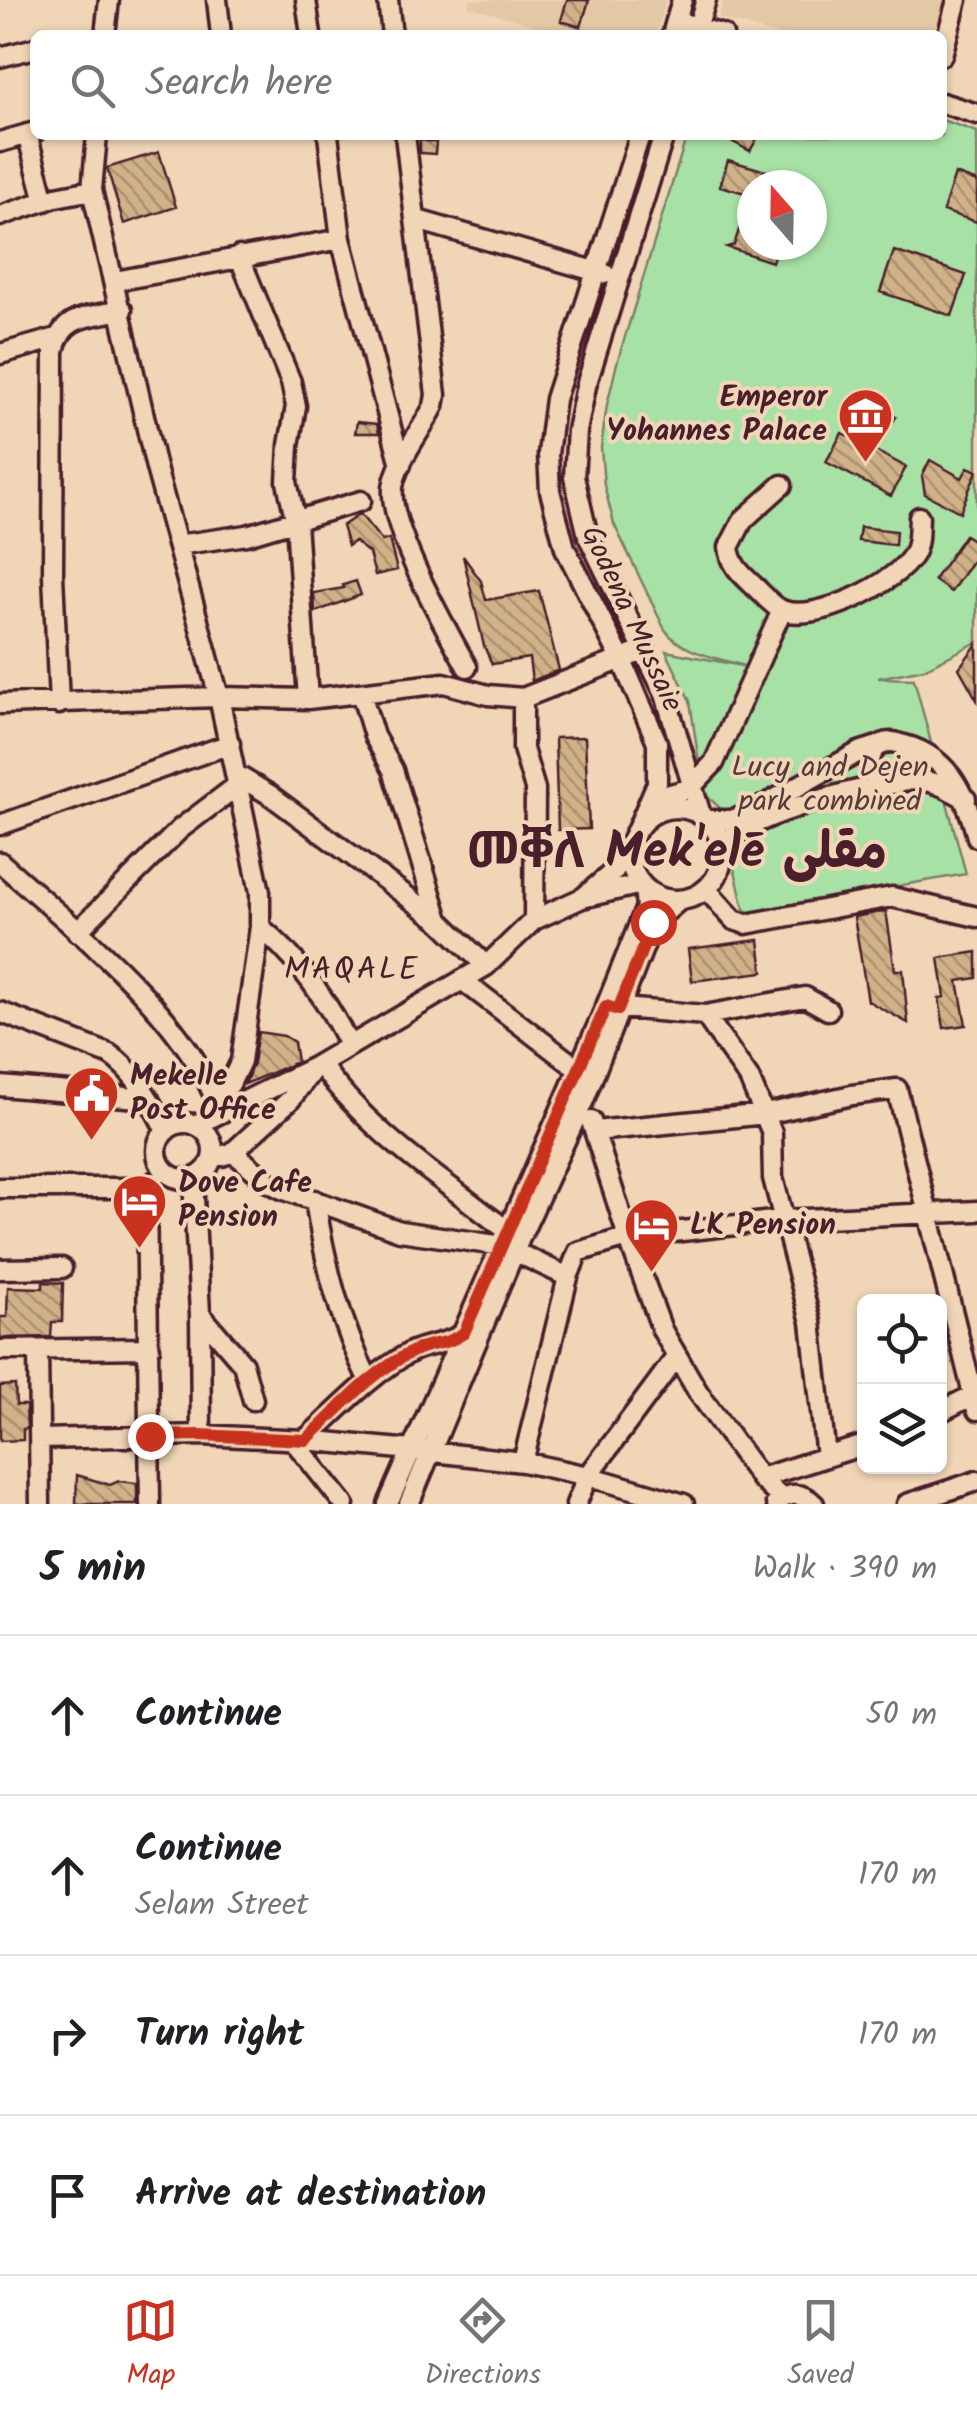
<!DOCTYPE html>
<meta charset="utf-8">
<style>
:root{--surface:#fff;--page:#f6f6f6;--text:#202124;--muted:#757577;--line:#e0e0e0;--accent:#c8321e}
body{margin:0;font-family:Kalam,"Playpen Sans Arabic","Noto Sans Ethiopic",sans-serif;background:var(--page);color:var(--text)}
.controls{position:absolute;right:30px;bottom:30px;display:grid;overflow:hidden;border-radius:15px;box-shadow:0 2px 8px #0004}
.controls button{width:90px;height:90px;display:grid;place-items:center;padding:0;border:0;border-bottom:2px solid var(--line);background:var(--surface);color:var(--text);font:50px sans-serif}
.compass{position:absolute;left:737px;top:170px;width:90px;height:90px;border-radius:50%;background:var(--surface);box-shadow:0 2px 8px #0004;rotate:340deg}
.stop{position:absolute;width:30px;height:30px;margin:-22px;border:8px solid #c8321e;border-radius:50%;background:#fff}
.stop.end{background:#c8321e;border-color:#fff;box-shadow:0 2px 10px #0008}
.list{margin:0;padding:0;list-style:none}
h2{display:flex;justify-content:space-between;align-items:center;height:130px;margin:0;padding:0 40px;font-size:42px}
h2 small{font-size:32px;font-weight:400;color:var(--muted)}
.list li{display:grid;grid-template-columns:65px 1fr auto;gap:30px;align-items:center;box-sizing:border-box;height:160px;padding:0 40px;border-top:2px solid var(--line)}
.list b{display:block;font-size:38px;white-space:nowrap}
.list p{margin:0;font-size:32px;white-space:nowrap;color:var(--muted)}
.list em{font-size:32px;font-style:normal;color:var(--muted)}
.icon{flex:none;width:55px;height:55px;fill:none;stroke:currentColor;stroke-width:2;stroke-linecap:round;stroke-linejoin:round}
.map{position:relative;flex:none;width:977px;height:1504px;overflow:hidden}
.search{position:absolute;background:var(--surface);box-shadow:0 2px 8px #0004;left:30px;right:30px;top:30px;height:110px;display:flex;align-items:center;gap:25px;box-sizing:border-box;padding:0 35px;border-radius:15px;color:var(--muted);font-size:38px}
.sheet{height:770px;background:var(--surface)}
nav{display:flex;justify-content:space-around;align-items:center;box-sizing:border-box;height:140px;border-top:2px solid var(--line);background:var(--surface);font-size:28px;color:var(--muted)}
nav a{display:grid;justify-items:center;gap:5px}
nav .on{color:var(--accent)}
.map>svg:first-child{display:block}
.built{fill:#e3c8a6}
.park{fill:#a8e1a6;stroke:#798068;stroke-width:2.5;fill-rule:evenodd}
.building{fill:url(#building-back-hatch);stroke:#4a1f2b;stroke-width:2.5}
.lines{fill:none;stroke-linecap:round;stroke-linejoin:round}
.minor-casing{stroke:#4a1f2b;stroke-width:25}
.minor{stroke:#f0d6b7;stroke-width:18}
.route{stroke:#c8321e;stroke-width:12}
.labels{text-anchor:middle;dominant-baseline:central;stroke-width:8;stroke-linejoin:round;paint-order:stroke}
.poi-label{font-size:30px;font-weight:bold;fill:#4a1f2b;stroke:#f0d6b7;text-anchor:start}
.street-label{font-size:30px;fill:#4a1f2b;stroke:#f0d6b7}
.park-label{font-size:30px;fill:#583c3d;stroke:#f0d6b7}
.neighbourhood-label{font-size:32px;letter-spacing:2.5px;fill:#4a1f2b;stroke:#f0d6b7}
.town-label{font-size:50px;font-weight:bold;fill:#4a1f2b;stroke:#f0d6b7}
</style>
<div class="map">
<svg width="977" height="1504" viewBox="0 0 977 1504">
<defs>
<pattern id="building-back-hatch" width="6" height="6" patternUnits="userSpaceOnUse" patternTransform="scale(2.5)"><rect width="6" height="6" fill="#d0b288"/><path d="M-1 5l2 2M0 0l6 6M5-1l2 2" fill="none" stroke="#ab906f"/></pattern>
</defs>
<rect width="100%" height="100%" fill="#f0d6b7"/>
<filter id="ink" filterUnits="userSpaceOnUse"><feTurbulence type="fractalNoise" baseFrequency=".01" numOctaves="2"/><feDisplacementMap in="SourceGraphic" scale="20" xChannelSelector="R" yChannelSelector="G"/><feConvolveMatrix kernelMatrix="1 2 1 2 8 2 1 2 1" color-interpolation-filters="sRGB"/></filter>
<g filter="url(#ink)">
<!-- built -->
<path class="built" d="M470,0H666L656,35H566L468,6Z
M724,0H944L933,35H777L718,18Z"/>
<!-- park -->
<path class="park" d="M942,120L977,132V642L924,669L878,678L914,679L966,874L748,912L744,909L732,858L734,834L724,812L706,795L701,777L690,701L666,651L747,667C719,658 679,653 664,628L614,524L604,485L601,447L607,405L617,363L687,135H942ZM752,185H812V245H752Z"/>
<!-- building -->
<path class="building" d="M567,0H589L581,27L561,21Z
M720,135H759L750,151Z
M420,140L436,142L435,154L420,153Z
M159,152L176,207L124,224L107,168Z
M728,160L773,173L769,185H752V195L720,186Z
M955,174L977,182V222L943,211Z
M741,224L752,228V245H777L772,262L727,247L734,245Z
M894,251L966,275L952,316L880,292Z
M865,397L896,417L888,429L857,410Z
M357,422L377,424L379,433H355Z
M842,433L906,467L891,496L826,462Z
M930,460L962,478L968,467L977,471L960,512L925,494L922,476Z
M360,514L382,541L389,539L397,570L375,575L369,553L354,541L348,546L342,526Z
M860,527L896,531L895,545L858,541Z
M965,535L977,543V554L951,592L934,580Z
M463,556L481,581L486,600L539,591L559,670L532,681L529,658L492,664L484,646Z
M356,581L361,595L315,612L314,593L344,588L343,585Z
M977,644V700L959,668Z
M585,737L589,829L558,830L555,738Z
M886,911L895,970H903L908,1023L868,1001L854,917Z
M759,940L763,972L692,981L688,949Z
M977,952V978L958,981L966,1025L944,1028L939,998L945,997L939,958Z
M258,1032L284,1036L294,1042L297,1062L245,1084L253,1063Z
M43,1282L63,1283L62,1322H52L51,1337L0,1338V1317H7L8,1287L43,1288Z
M15,1385L16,1405H26L27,1429H23V1440L0,1441V1386Z
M77,1475L110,1485L119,1481L137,1483V1504H76Z"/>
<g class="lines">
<defs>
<path id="minor" d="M217,0L221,35
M306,0L311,35
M388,0L392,35
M676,21L723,35
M105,35L109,0
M672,35L682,0
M695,35L706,0
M942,55L957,0
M0,57L35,48
M942,103L977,114
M27,134L45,201
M97,135L92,190L156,468L219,697L260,892V927L241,1061L230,1084L216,1101
M328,135L341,239L401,465
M405,135L436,395L434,406C421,431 401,455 394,482C383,520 447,630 467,667
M664,135L586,386L577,431L574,477L588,536L665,694L701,815
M0,142L35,132
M0,216L56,197L92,190
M417,220L605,274
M239,256L291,382L296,406L289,445L287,482L296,522L308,699
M115,281L341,239
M0,354L57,338
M782,485L743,520L729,547C731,565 740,573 753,585C761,592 772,606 782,610C815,624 896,583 913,555C920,543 918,529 919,517
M177,545L247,535L361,501
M361,693L374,736L393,770L439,920
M523,698V749L535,789L534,920
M0,704L219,697L308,699L444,683L488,695L523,698L645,650
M59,704L53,575L54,351C62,314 90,317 122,310
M870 763a21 21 0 1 1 42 0a21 21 0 1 1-42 0Z
M896,743C947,752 965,792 977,837
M235,774L270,795L439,920L486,966
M898,782C927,776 942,785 966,799
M652,799L689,789L714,763L782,610
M630 854a46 46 0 1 1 92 0a46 46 0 1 1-92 0Z
M708,820H730L745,816L859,752L884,744
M0,825L230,744
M635,834L657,783V742L622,661L565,548L550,491L548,454L555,399L640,135
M722,845C749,816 850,790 891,783
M0,862C72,927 188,1017 219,1109
M706,889L734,920L746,924L892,897L977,917
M586,895L614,871L631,844
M260,927C299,959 327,1000 349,1045
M77,932L180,829L238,785
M462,980L578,1069L579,1077
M610,1007L705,1015L805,997L828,1010
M0,1012L109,1054C136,1072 151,1102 166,1131
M705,1015L749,1078L772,1133L773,1178L811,1322L826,1457L760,1478
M320,1064C357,1116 407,1155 458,1193C477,1207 495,1223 515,1235
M0,1086L149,1099
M591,1121L628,1237L662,1330L698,1392L760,1478L781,1498
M157 1151a28 28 0 1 1 56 0a28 28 0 1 1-56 0Z
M196,1125L314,1067L486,966L534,920L582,898L641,884
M595,1131L766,1114L852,1095L897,1089L977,1410
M233,1152L268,1182L282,1189L400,1231L503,1246L568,1277
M222,1156L233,1152L291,1099L314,1068
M193,1178L200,1314L201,1435
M0,1188H146L153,1182
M146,1188L150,1504
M315,1200C325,1264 340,1323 369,1381
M0,1269L62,1268
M200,1314L243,1364L253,1400
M0,1350L150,1348
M38,1350L40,1504
M940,1412L977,1393
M41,1439L201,1435L305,1440L433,1452L523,1462L588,1476L684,1504
M293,1440L344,1504
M305,1440C339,1409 371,1374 411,1352C429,1343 447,1345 464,1333
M826,1457L864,1445
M523,1462L568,1277L578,1252L628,1237L782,1220L977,1211
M776,1503C788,1492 803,1492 814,1504
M388,1504L606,1006L646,907L644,887
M409,1504L520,1238L584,1100L653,923L680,900
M576,1504L588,1476L677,1356
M907,1504L977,1481"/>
</defs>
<!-- minor casing -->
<use href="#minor" class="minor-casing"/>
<!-- minor -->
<use href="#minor" class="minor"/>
</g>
</g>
<g class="lines" filter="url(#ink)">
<!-- route -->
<path class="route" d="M150,1436L200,1435L306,1440C339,1409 373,1370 414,1351C433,1341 444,1347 464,1333L606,1006L618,1010L653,922"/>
</g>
<!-- icons -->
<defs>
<symbol id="museum-pin" viewBox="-11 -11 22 30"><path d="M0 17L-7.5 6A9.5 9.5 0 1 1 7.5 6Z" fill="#c8321e" stroke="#f0d6b7"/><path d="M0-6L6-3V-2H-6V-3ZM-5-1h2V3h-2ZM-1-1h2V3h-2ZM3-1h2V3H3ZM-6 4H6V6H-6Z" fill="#fff"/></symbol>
<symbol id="civic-pin" viewBox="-11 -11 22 30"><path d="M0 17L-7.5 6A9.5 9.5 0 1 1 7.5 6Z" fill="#c8321e" stroke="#f0d6b7"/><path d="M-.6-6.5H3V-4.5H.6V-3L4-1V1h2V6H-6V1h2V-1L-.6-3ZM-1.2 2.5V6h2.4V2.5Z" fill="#fff"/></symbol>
<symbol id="hotel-pin" viewBox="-11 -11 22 30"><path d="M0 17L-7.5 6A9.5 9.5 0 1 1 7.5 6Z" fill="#c8321e" stroke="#f0d6b7"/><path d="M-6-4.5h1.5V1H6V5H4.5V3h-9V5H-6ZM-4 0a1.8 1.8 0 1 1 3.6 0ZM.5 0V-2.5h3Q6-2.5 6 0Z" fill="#fff"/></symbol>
</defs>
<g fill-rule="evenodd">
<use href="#museum-pin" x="834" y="384" width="63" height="86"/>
<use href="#civic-pin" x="60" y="1062" width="63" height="86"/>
<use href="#hotel-pin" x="108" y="1170" width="63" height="86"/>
<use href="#hotel-pin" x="620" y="1194" width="63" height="86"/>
</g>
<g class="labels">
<!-- poi labels -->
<g class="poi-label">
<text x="827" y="398" text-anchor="end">Emperor<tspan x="827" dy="34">Yohannes Palace</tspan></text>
<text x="130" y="1077">Mekelle<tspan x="130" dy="34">Post Office</tspan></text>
<text x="178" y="1184">Dove Cafe<tspan x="178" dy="34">Pension</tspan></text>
<text x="690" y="1226">LK Pension</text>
</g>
<!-- street labels -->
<g class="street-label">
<text transform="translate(631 619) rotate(65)">Godena Mussaie</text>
</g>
<!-- park labels -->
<g class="park-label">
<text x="830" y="768">Lucy and Dejen<tspan x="830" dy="34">park combined</tspan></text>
</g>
<!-- neighbourhood labels -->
<g class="neighbourhood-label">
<text x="352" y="970">MAQALE</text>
</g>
<!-- town labels -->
<g class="town-label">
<text x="677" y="854">መቐለ Mek'elē مقلى</text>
</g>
</g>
</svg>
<div class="controls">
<button><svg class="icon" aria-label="locate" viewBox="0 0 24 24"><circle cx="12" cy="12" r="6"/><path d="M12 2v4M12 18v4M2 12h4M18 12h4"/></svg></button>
<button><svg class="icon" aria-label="layers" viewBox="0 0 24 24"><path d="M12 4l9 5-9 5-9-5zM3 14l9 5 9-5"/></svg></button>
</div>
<svg class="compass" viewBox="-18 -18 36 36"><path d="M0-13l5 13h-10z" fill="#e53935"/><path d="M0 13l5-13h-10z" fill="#757577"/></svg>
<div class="stop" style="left:653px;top:922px"></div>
<div class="stop end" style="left:150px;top:1436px"></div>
<div class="search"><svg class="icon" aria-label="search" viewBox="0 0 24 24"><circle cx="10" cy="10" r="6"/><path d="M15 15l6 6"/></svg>Search here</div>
</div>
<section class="sheet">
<h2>5 min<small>Walk · 390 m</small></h2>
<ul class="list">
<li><svg class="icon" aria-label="ahead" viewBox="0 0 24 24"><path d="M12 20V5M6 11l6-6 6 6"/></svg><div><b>Continue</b></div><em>50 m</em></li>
<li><svg class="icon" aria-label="ahead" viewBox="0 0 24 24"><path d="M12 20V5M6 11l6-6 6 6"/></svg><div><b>Continue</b><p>Selam Street</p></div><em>170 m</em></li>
<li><svg class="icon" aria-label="right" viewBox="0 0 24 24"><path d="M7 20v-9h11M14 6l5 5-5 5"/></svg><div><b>Turn right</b></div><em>170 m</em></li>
<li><svg class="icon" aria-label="arrive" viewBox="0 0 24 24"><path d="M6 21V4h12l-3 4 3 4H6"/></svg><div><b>Arrive at destination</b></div></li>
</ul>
</section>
<nav>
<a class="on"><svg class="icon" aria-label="map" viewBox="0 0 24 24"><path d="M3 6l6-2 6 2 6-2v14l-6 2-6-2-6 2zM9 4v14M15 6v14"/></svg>Map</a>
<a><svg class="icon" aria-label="directions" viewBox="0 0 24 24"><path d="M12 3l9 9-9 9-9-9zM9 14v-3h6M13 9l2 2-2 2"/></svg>Directions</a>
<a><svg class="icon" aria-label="saved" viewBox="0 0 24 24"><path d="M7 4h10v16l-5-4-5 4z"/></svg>Saved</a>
</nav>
